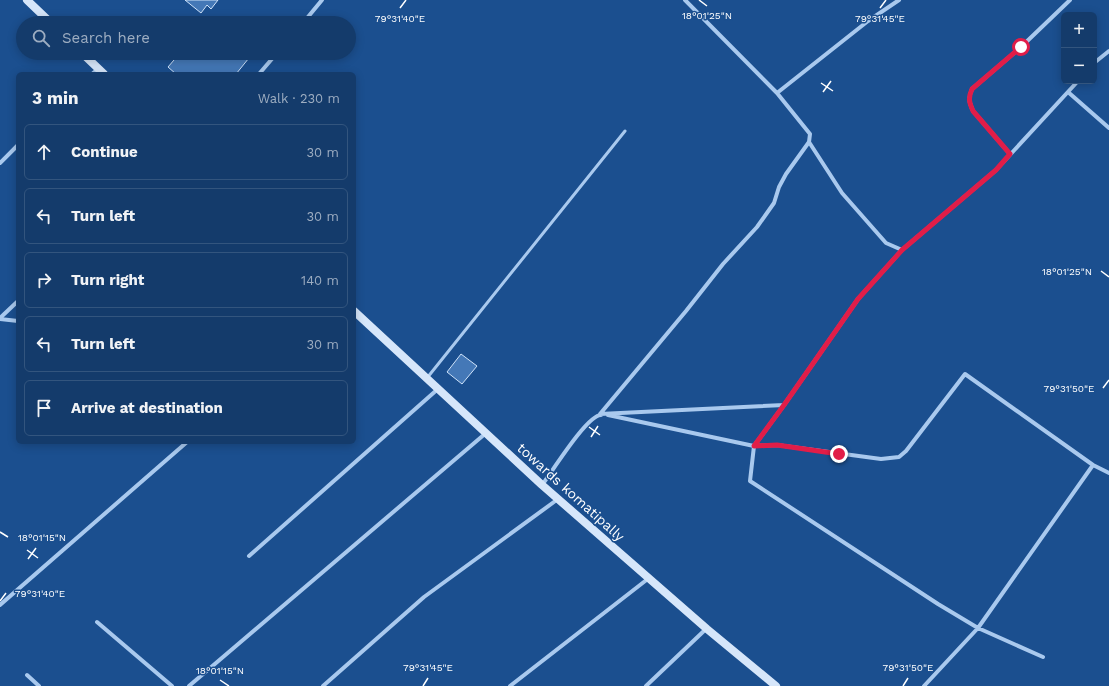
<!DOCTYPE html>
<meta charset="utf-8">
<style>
:root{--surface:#143b6b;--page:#1d4271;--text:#f1f3f6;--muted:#9dadc1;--line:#33557e}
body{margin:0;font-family:"Work Sans",sans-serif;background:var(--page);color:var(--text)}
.controls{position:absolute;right:12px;top:12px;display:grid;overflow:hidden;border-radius:6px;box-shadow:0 2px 10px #0003}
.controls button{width:36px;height:36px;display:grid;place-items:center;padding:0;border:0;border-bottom:1px solid var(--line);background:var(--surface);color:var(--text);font:20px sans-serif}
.stop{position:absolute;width:12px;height:12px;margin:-9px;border:3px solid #e11d48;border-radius:50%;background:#fff}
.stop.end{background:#e11d48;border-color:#fff;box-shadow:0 1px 4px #0008}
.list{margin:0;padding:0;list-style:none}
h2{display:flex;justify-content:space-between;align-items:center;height:52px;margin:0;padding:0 16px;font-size:17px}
h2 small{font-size:13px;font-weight:400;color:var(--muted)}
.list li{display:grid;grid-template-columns:26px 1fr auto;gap:12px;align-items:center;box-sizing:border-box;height:56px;margin:0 8px 8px;padding:0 8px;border:1px solid var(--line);border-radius:6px}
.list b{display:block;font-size:15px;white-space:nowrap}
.list em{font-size:13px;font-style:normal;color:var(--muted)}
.icon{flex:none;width:22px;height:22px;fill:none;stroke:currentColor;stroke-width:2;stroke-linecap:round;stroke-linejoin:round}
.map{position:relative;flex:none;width:1109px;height:686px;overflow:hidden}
.search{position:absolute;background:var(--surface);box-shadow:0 2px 10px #0003;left:16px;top:16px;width:340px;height:44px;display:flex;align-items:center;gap:10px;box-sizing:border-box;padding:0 14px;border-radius:22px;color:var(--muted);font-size:15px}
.panel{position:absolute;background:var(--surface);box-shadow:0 2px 10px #0003;left:16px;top:72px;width:340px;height:372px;border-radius:6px}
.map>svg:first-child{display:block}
.building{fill:#4478b7;stroke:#cfe3fa}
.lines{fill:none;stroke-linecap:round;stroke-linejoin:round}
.lane{stroke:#a9c9ee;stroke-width:3}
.street{stroke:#a9c9ee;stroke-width:4}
.secondary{stroke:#d6e6fa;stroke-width:8}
.route{stroke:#e11d48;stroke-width:5}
.ticks{fill:none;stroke:#fff;stroke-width:1.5}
.labels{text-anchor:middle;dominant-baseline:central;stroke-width:3;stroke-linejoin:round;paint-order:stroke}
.street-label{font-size:14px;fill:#fff;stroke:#1b4f8f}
.ticks-label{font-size:10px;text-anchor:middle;fill:#fff;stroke:#1b4f8f;stroke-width:3;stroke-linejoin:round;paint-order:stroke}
</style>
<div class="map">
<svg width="1109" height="686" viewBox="0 0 1109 686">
<rect width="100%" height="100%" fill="#1b4f8f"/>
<!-- building -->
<path class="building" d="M185,0H218L211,9L207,5L201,13Z
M211,17L218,23H206Z
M180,53H253L236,74H176L168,67Z
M461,354L477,366L462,384L447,372Z"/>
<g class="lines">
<!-- lane -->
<path class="lane" d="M427,378L625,131"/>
<!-- street -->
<path class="street" d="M685,0L777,93L810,134L809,142L786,174L779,187L774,203L757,227L723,264L686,311L600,414L784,405
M303,23L322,0
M1094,63L1109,51
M92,74L98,69
M259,74L277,53
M1068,92L1109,128
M777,93L868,21L899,0
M809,142L842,193L886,243L902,250
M1010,154L973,111C969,102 968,98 972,89L1021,47L1070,0
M0,163L18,145
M0,318L18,301
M0,319L18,321
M608,415L754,446L777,445L881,459L899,457L906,451L965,374L1093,465L1109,473
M542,485C552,472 587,415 601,415
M249,556L439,388
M0,605L187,442
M97,622L172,686
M1043,657L978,628L938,604L750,481L754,446L784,405L858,299L902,250L996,170L1078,81
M27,675L39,686
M189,686L486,433
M323,686L424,597L558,499
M510,686L649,578
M646,686L706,629
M924,686L978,628L1093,465"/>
<!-- secondary -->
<path class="secondary" d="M27,0L51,23
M82,53L104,74
M354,311L542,485L707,629L776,686"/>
</g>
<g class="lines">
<!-- route -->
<path class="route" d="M839,454L777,445L754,446L784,405L858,299L902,250L996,170L1010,154L973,111C969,102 968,98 972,89L1021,47"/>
</g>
<!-- ticks -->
<path class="ticks" d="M699,0L707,6M400,8L406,0M880,8L886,0M821,83L833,91M823,92L831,81M1101,271L1109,277M1103,388L1109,380M589,427L600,435M591,437L598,426M0,532L8,537M27,550L38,558M28,559L36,548M0,601L6,593M220,680L229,686M423,686L428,678M903,686L908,678"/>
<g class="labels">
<!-- street labels -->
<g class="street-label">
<text transform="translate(571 492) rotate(42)">towards komatipally</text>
</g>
</g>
<g class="ticks-label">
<text x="707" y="19">18°01'25"N</text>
<text x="400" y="22">79°31'40"E</text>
<text x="880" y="22">79°31'45"E</text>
<text x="1067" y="275">18°01'25"N</text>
<text x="1069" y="392">79°31'50"E</text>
<text x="42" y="541">18°01'15"N</text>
<text x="40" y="597">79°31'40"E</text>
<text x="428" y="671">79°31'45"E</text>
<text x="908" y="671">79°31'50"E</text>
<text x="220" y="674">18°01'15"N</text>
</g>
</svg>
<div class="controls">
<button>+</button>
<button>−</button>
</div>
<div class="stop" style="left:1021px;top:47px"></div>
<div class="stop end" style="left:839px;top:454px"></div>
<div class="search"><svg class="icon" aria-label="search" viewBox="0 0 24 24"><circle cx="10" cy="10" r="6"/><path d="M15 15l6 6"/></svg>Search here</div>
<section class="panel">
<h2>3 min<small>Walk · 230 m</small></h2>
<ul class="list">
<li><svg class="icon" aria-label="ahead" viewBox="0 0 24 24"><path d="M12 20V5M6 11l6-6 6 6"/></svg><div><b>Continue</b></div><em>30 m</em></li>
<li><svg class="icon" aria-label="left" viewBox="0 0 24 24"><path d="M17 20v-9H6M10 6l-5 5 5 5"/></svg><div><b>Turn left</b></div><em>30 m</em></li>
<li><svg class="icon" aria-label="right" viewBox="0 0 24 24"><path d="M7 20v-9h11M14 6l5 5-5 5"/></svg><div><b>Turn right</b></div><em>140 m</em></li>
<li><svg class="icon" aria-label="left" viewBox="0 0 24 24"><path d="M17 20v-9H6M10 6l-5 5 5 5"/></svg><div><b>Turn left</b></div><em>30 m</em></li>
<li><svg class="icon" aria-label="arrive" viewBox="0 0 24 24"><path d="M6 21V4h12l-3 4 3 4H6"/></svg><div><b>Arrive at destination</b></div></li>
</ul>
</section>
</div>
